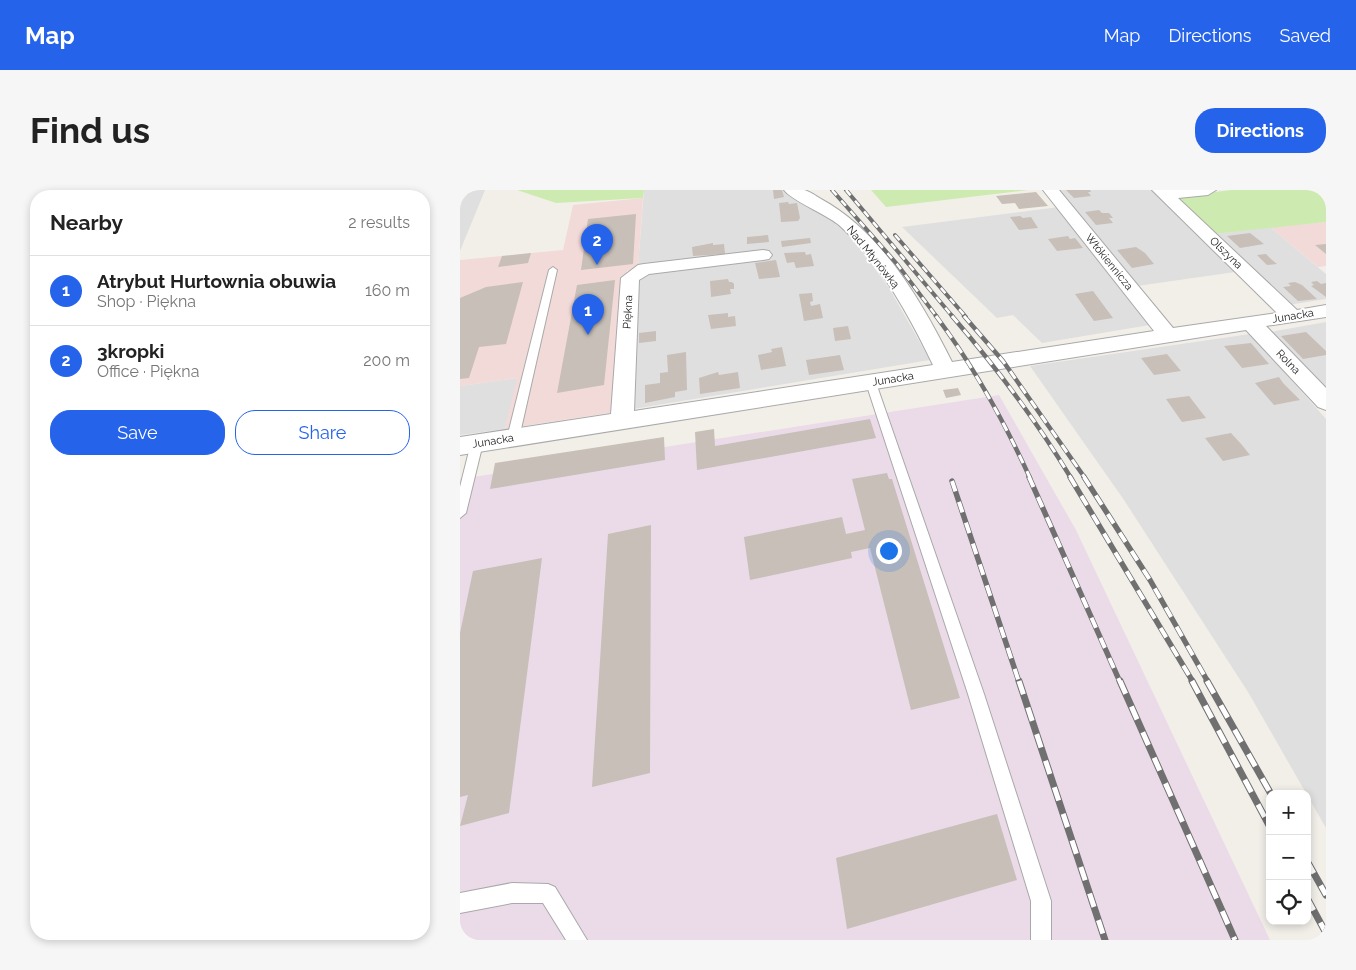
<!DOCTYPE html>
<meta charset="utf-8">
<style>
:root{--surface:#fff;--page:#f6f6f6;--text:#222;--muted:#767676;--line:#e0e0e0;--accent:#2563eb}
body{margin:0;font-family:Raleway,sans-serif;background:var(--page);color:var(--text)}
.controls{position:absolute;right:15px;bottom:15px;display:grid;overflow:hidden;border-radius:10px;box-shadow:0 2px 8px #0003}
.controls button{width:45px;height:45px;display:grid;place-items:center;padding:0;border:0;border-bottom:1px solid var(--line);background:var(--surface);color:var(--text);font:25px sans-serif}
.you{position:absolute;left:428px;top:360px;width:18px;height:18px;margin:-12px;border:4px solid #fff;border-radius:50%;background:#1a73e8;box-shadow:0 0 0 8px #1a73e833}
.badge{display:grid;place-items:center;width:32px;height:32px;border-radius:50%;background:var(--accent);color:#fff;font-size:16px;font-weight:700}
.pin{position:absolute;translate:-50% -41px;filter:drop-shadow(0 1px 2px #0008)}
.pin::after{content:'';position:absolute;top:26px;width:18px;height:15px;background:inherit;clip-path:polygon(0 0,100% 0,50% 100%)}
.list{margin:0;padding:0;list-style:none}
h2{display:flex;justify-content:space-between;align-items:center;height:65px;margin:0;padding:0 20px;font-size:21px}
h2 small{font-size:16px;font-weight:400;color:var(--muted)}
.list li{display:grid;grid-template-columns:32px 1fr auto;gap:15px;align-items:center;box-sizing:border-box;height:70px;padding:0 20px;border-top:1px solid var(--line)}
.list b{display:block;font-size:19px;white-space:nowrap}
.list p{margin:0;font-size:16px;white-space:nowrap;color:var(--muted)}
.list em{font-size:16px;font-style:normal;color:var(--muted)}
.actions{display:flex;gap:10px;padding:15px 20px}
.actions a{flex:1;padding:11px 0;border:1px solid var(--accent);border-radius:20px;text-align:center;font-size:18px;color:var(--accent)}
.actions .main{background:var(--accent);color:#fff}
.icon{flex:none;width:28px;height:28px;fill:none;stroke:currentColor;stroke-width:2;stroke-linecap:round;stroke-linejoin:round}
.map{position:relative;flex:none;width:866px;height:750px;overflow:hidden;border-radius:20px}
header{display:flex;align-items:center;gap:30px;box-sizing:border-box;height:70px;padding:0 25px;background:var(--accent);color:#fff}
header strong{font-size:24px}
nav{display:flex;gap:28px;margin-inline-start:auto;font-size:18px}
.intro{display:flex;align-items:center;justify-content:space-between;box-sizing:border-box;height:120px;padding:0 30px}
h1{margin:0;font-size:35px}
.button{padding:12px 22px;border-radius:20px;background:var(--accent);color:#fff;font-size:18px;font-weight:700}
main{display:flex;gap:30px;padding:0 30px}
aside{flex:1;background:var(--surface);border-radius:20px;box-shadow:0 2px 8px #0003}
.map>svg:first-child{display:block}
.residential{fill:#e0dfdf}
.commercial{fill:#f2dad9}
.industrial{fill:#ebdbe8}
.grass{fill:#cdebb0}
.building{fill:#c7bfb8}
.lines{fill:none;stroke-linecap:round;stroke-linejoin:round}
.lane-casing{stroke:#a9a9a9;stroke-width:2}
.street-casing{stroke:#a9a9a9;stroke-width:2}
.lane{fill:#fff;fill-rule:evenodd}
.street{fill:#fff;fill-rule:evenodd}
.rail-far3-casing{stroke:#707070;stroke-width:4}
.rail-far2-casing{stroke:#707070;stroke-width:4.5}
.rail-far1-casing{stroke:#707070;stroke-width:5.5}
.rail-casing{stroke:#707070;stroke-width:7}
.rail-far3{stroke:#fff;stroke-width:2.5;stroke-dasharray:7;stroke-linecap:butt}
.rail-far2{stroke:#fff;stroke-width:3;stroke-dasharray:9;stroke-linecap:butt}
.rail-far1{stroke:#fff;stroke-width:4;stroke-dasharray:11;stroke-linecap:butt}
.rail{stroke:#fff;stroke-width:5;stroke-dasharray:14;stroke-linecap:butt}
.labels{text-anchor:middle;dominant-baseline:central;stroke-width:4;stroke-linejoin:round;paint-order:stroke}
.far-street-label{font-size:11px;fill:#222;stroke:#fff}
</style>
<header>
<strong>Map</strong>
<nav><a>Map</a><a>Directions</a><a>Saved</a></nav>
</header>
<div class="intro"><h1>Find us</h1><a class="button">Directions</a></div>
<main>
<aside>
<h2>Nearby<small>2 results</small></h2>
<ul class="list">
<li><span class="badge">1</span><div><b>Atrybut Hurtownia obuwia</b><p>Shop · Piękna</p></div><em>160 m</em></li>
<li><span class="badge">2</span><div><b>3kropki</b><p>Office · Piękna</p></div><em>200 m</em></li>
</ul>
<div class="actions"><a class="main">Save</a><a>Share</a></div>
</aside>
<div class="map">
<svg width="866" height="750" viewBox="0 0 866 750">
<rect width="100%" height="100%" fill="#f2efe9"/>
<!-- residential -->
<path class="residential" d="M0,0H25L0,61Z
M184,0H327L382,34L429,98L470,170L155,222L168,81L178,76Z
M599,0H692L775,82L677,96Z
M599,17L690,135L582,153L553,125L537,128L442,37Z
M810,37L866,84V109L828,115L754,44Z
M866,132V198L810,142Z
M790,144L866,229V638L788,502L664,310L570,176Z
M58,188L45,239L0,245V196Z"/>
<!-- commercial -->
<path class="commercial" d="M183,8L178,77L167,81L155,222L45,239L57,188L0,196V70L103,60L113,15Z
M866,32V76L858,77L810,37Z"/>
<!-- industrial -->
<path class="industrial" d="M539,205L616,340L810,750H0V289Z"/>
<!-- grass -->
<path class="grass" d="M57,0H184L183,8L96,13Z
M411,0H568L426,17Z
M771,0H862L866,3V32L754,44L715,7Z"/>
<!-- building -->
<path class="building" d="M313,0H322L324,7L314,9Z
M606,0H630L631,2H628L631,6L614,8Z
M576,2L588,16L559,19L555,13L542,14L536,6Z
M328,12L329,14L337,13L340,28L338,31L321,32L319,13Z
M639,20L642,23H649L653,28H649L653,33L636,35L625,22Z
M176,24L173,74L121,80L128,29Z
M560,26L563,28L571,27L578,38L559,40L550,27Z
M790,43L804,54L780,58L767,46Z
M308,45L309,52L287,54V47Z
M608,46L610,49L615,48L623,58L597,61L588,49Z
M350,48L351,53L322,57L321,51Z
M253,53V55L264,54L265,64L233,66L232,57Z
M866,54V64L855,55Z
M676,57L685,63L694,74L672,78L657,60Z
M345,62L346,65L351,64L354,76L336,78L334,72L327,73L324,63Z
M71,63L68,73L38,77L42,66Z
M806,64L812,70L817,74L807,75L797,65Z
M316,70L320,87L299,89L295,73Z
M268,89L269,92H272L274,94V99H270L271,104L251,107L250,91Z
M155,90L144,195L97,203L117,95Z
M857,91L861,94L866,93V107L851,96L854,95L851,92Z
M63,92L46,154L19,157L9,188L0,189V108L26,97Z
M835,92L842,95L857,109L838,111L823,97L831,96L828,93Z
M633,101L653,128L634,131L615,104Z
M352,103L353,111L350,112L351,116L360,114L363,128L344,131L339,104Z
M268,123V127L275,126L276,136L251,139L248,125Z
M388,136L391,149L375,151L373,138Z
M196,141V151L179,153V143Z
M846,142L866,161V165L843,169L821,146Z
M791,153L809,174L782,178L764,156Z
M322,157L326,176L301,180L298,165L312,162L311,159Z
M226,162L227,200L215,202V207L185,213V195L200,193V183L208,182L207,165Z
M707,164L721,181L694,185L681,168Z
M380,165L384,180L349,185L346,170Z
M258,182L259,185L278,182L280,198L240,204L239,188Z
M819,187L823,193L840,210L814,215L795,193Z
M498,198L501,205L486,208L483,200Z
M729,206L746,228L722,232L706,209Z
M410,229L416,248L237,280L235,242L254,239L255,256Z
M771,243L782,255L790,265L763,271L745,248Z
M204,247L205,270L30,299L35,273Z
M427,283L429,289H432L500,508L451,520L410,358L391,362L392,368L290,390L284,347L382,327L386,344L405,340L392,289Z
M191,335L190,583L132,597L148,344Z
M82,368L49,623L0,636L8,605L0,607V443L13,381Z
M537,624L557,690L387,739L376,668Z"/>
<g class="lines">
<defs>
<path id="lane" d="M93,77L97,80L59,248L53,252L47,248L89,80Z
M411,189L416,193L524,504L591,711V750H571V711L508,504L406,193Z
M17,249L23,253L6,323L0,328V297L11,253Z
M52,693L88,694L95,697L127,750H106L83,713H52L0,723V703Z"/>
<path id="street" d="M324,0C330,0 338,0 344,0C349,1 356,6 361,9C422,42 462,112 492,172L694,141L583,0H599L713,138L817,123L692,0H756L748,5L718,8L837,120L866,115V127L806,136L866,198V220L858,217L786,140L0,265V247L151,224L161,88L178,75L184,74L303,60L309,61L312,65L309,69L303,70L189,84L179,90L174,221L473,175C449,125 420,72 379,35C366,24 332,11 324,0Z"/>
</defs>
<!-- lane casing -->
<use href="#lane" class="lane-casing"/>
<!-- street casing -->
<use href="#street" class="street-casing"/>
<!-- lane -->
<use href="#lane" class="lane"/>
<!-- street -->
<use href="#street" class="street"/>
<defs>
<path id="rail-far3" d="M372,0L437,74L477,127
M386,0L493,127
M435,45L506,127"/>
<path id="rail-far2" d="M476,126C512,174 545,233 570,288
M492,126C536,177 576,230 611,288
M504,126L543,171L625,288"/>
<path id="rail-far1" d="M569,287L660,492
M610,287L733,492
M624,287L690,390L748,492
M492,291L559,492"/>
<path id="rail" d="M559,491L645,750
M660,491L775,750
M732,491L810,637
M747,491L811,604
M847,671L866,705
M847,708L866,743"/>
</defs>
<!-- rail-far3 casing -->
<use href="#rail-far3" class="rail-far3-casing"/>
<!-- rail-far2 casing -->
<use href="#rail-far2" class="rail-far2-casing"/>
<!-- rail-far1 casing -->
<use href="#rail-far1" class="rail-far1-casing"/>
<!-- rail casing -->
<use href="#rail" class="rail-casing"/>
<!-- rail-far3 -->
<use href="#rail-far3" class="rail-far3"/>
<!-- rail-far2 -->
<use href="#rail-far2" class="rail-far2"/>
<!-- rail-far1 -->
<use href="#rail-far1" class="rail-far1"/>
<!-- rail -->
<use href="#rail" class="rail"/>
</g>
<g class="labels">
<!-- far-street labels -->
<g class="far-street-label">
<text transform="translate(766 63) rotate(44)">Olszyna</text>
<text transform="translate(413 67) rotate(51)">Nad Młynówką</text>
<text transform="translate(649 72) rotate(51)">Włókiennicza</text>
<text transform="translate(168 122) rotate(-87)">Piękna</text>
<text transform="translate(833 126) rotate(-9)">Junacka</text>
<text transform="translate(828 172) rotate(46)">Rolna</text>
<text transform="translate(433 189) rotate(-9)">Junacka</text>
<text transform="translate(33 251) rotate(-9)">Junacka</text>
</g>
</g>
</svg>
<div class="controls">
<button>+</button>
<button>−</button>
<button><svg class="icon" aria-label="locate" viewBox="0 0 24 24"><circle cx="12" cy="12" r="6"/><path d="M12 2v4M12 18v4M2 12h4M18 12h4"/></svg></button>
</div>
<div class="you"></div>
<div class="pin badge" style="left:128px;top:145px">1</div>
<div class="pin badge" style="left:137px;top:75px">2</div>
</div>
</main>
